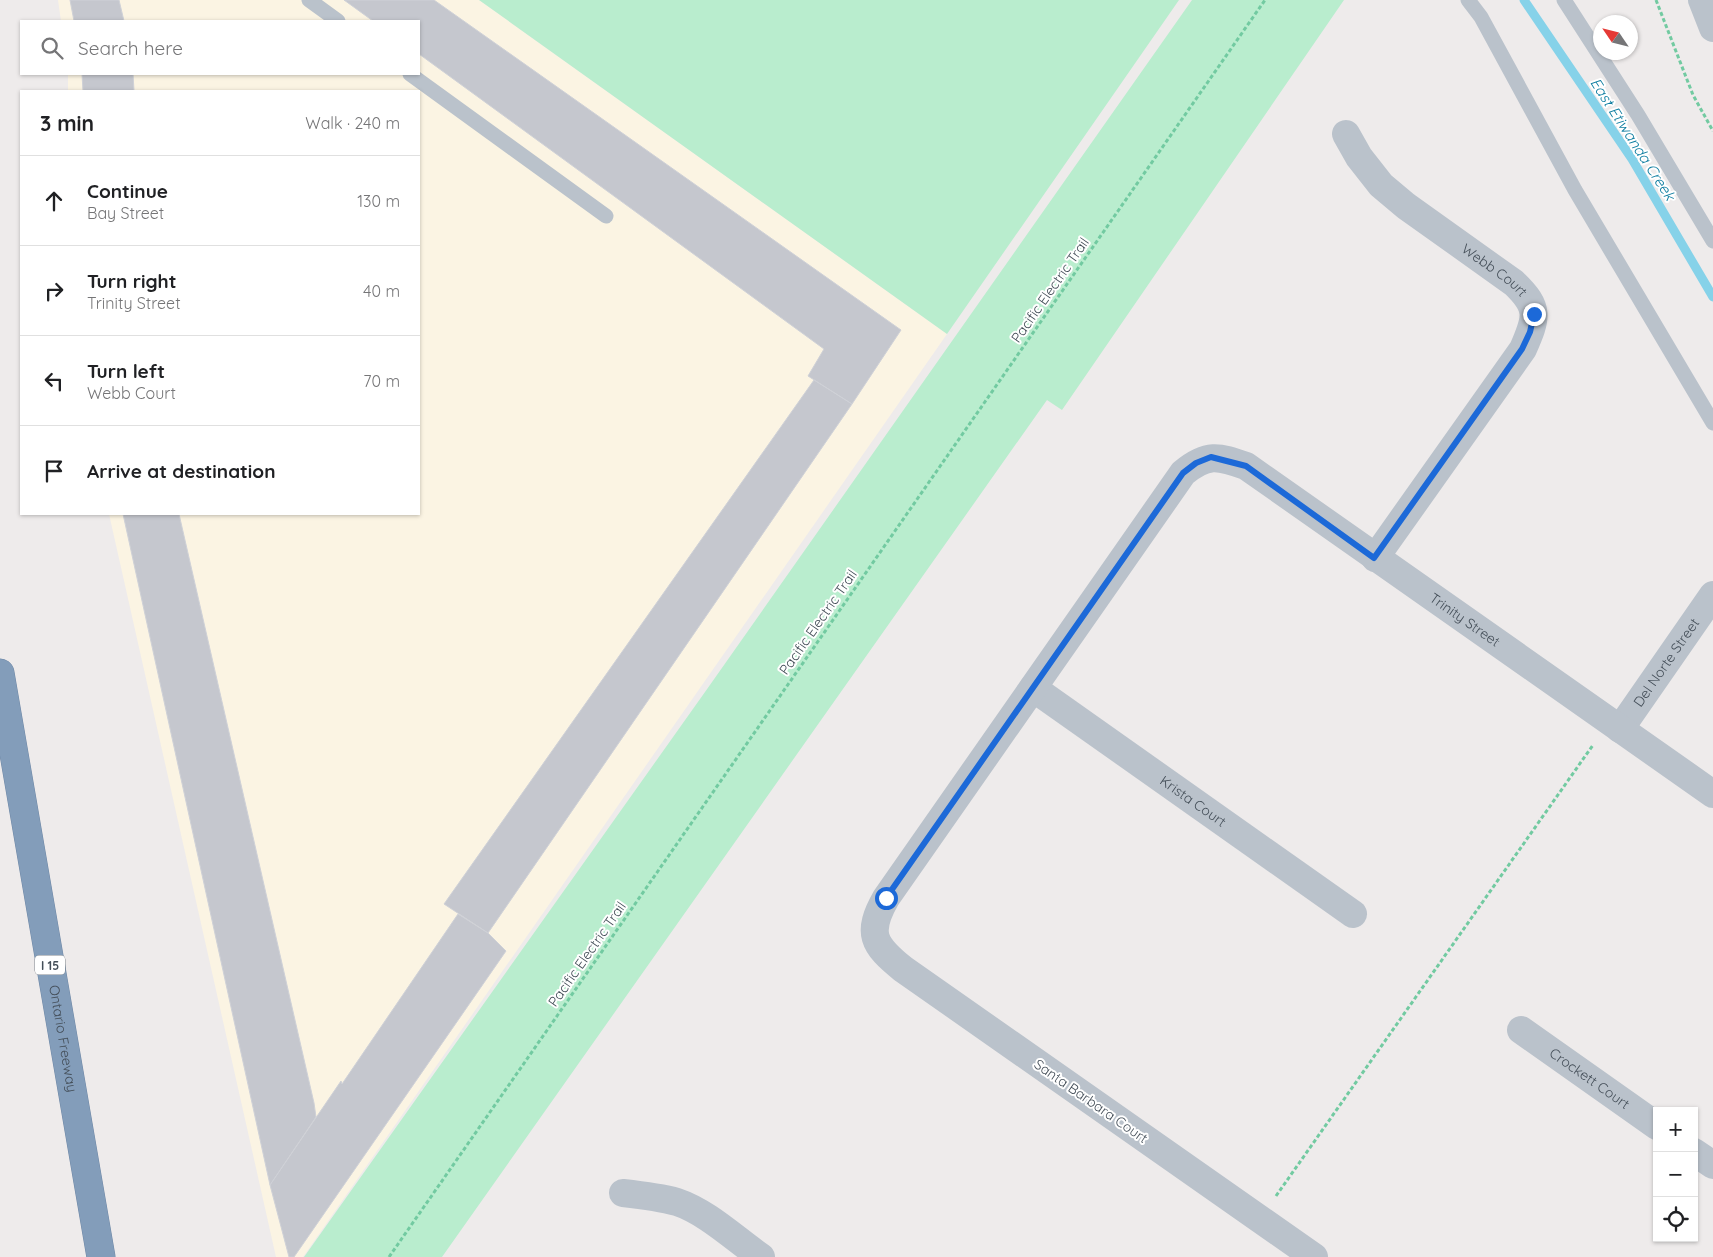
<!DOCTYPE html>
<meta charset="utf-8">
<style>
:root{--surface:#fff;--page:#f2f2f2;--text:#202124;--muted:#757577;--line:#e0e0e0}
body{margin:0;font-family:Quicksand,sans-serif;background:var(--page);color:var(--text)}
.controls{position:absolute;right:15px;bottom:15px;display:grid;overflow:hidden;border-radius:0px;box-shadow:0 1px 4px #0004}
.controls button{width:45px;height:45px;display:grid;place-items:center;padding:0;border:0;border-bottom:1px solid var(--line);background:var(--surface);color:var(--text);font:25px sans-serif}
.compass{position:absolute;left:1593px;top:15px;width:45px;height:45px;border-radius:50%;background:var(--surface);box-shadow:0 1px 4px #0004;rotate:305deg}
.stop{position:absolute;width:15px;height:15px;margin:-11px;border:4px solid #1c69d8;border-radius:50%;background:#fff}
.stop.end{background:#1c69d8;border-color:#fff;box-shadow:0 1px 5px #0008}
.list{margin:0;padding:0;list-style:none}
h2{display:flex;justify-content:space-between;align-items:center;height:65px;margin:0;padding:0 20px;font-size:21px}
h2 small{font-size:16px;font-weight:400;color:var(--muted)}
.list li{display:grid;grid-template-columns:32px 1fr auto;gap:15px;align-items:center;box-sizing:border-box;height:90px;padding:0 20px;border-top:1px solid var(--line)}
.list b{display:block;font-size:19px;white-space:nowrap}
.list p{margin:0;font-size:16px;white-space:nowrap;color:var(--muted)}
.list em{font-size:16px;font-style:normal;color:var(--muted)}
.icon{flex:none;width:28px;height:28px;fill:none;stroke:currentColor;stroke-width:2;stroke-linecap:round;stroke-linejoin:round}
.map{position:relative;flex:none;width:1713px;height:1257px;overflow:hidden}
.search{position:absolute;background:var(--surface);box-shadow:0 1px 4px #0004;left:20px;top:20px;width:400px;height:55px;display:flex;align-items:center;gap:12px;box-sizing:border-box;padding:0 18px;border-radius:0px;color:var(--muted);font-size:19px}
.panel{position:absolute;background:var(--surface);box-shadow:0 1px 4px #0004;left:20px;top:90px;width:400px;height:425px;border-radius:0px}
.map>svg:first-child{display:block}
.commercial{fill:#fbf4e3}
.green{fill:#b9edce}
.lines{fill:none;stroke-linecap:round;stroke-linejoin:round}
.stream{stroke:#86d2e9;stroke-width:9}
.building{fill:#c5c7ce;stroke:#cfd1d7}
.motorway-casing{stroke:#6f88a6;stroke-width:29}
.path{stroke:#72caa1;stroke-width:3;stroke-dasharray:4 2.5;stroke-linecap:butt}
.service{stroke:#bac2cb;stroke-width:15}
.minor{stroke:#bac2cb;stroke-width:28}
.motorway{stroke:#839dba;stroke-width:28}
.route{stroke:#1c69d8;stroke-width:6}
.labels{text-anchor:middle;dominant-baseline:central;stroke-width:4;stroke-linejoin:round;paint-order:stroke}
.shield{fill:#fff;stroke:#7c838a;stroke-width:1}
.shield-label{font-size:12px;font-weight:bold;fill:#444e58}
.street-label{font-size:14px;fill:#444e58;stroke:#fff}
.water-label{font-size:15px;font-style:italic;fill:#0f7ea1;stroke:#fff}
</style>
<div class="map">
<svg width="1713" height="1257" viewBox="0 0 1713 1257">
<rect width="100%" height="100%" fill="#eeebeb"/>
<!-- commercial -->
<path class="commercial" d="M58,0H479L947,334L303,1257H276L109,514H419V91H68V74H419V21H61Z"/>
<!-- green -->
<path class="green" d="M479,0H1179L947,334Z
M1192,0H1344L1062,410L1047,400L442,1257H304L705,692Z"/>
<g class="lines">
<!-- stream -->
<path class="stream" d="M1524,0L1632,159L1713,297"/>
</g>
<!-- building -->
<path class="building" d="M70,0H119L124,21H74Z
M344,0H434L901,330L852,404L808,376L824,349L419,54V21H373Z
M82,74H133L134,91H83Z
M814,380L852,404L488,933L444,904Z
M123,514H179L314,1103L316,1117L270,1185Z
M458,914L488,933L506,951L294,1257H289L270,1185L341,1081L342,1084Z"/>
<g class="lines">
<defs>
<g id="motorway">
<path id="s6" d="M0,673L101,1257"/>
</g>
</defs>
<!-- motorway casing -->
<use href="#motorway" class="motorway-casing"/>
<!-- path -->
<path class="path" d="M1656,0L1693,95L1713,131
M1276,1196L1593,745
M389,1257L1265,0"/>
<!-- service -->
<path class="service" d="M309,0L338,21
M1468,0L1481,17L1575,190L1713,423
M1564,0L1638,115L1713,241
M410,74L606,216"/>
<!-- minor -->
<g class="minor">
<path d="M1702,0L1713,28"/>
<path id="s1" d="M1346,134L1359,157L1381,185L1406,206L1514,283C1540,308 1537,317 1523,349L1375,558"/>
<path id="s2" d="M1033,688L1353,914"/>
<path id="s3" d="M1620,729L1713,595"/>
<path id="s4" d="M1521,1030L1657,1126"/>
<path d="M1694,1152L1713,1165"/>
<path d="M623,1193C641,1195 659,1197 677,1202C707,1212 735,1239 761,1257"/>
<path id="s5" d="M1314,1257L903,969C873,945 866,933 886,898L1183,473C1207,453 1218,456 1246,466L1713,794"/>
</g>
<!-- motorway -->
<use href="#motorway" class="motorway"/>
</g>
<g class="lines">
<!-- route -->
<path class="route" d="M886,898L1183,473L1196,463L1211,457L1246,466L1374,558L1522,349L1530,332L1534,314"/>
</g>
<g class="labels">
<!-- shield labels -->
<rect class="shield" x="35" y="955.5" width="30" height="19" rx="4"/>
<g class="shield-label">
<text x="50" y="965">I 15</text>
</g>
<!-- street labels -->
<g class="street-label">
<text stroke="none"><textPath href="#s1" startOffset="204">Webb Court</textPath></text>
<text transform="translate(1050 290) rotate(-55)">Pacific Electric Trail</text>
<text stroke="none"><textPath href="#s5" startOffset="1440">Trinity Street</textPath></text>
<text transform="translate(818 622) rotate(-55)">Pacific Electric Trail</text>
<text stroke="none"><textPath href="#s3" startOffset="81">Del Norte Street</textPath></text>
<text stroke="none"><textPath href="#s2" startOffset="196">Krista Court</textPath></text>
<text transform="translate(587 954) rotate(-55)">Pacific Electric Trail</text>
<text stroke="none"><textPath href="#s6" startOffset="371">Ontario Freeway</textPath></text>
<text stroke="none"><textPath href="#s4" startOffset="84">Crockett Court</textPath></text>
<text transform="translate(1091 1101) rotate(35)">Santa Barbara Court</text>
</g>
<!-- water labels -->
<g class="water-label">
<text transform="translate(1633 139) rotate(57)">East Etiwanda Creek</text>
</g>
</g>
</svg>
<div class="controls">
<button>+</button>
<button>−</button>
<button><svg class="icon" aria-label="locate" viewBox="0 0 24 24"><circle cx="12" cy="12" r="6"/><path d="M12 2v4M12 18v4M2 12h4M18 12h4"/></svg></button>
</div>
<svg class="compass" viewBox="-18 -18 36 36"><path d="M0-13l5 13h-10z" fill="#e53935"/><path d="M0 13l5-13h-10z" fill="#757577"/></svg>
<div class="stop" style="left:886px;top:898px"></div>
<div class="stop end" style="left:1534px;top:314px"></div>
<div class="search"><svg class="icon" aria-label="search" viewBox="0 0 24 24"><circle cx="10" cy="10" r="6"/><path d="M15 15l6 6"/></svg>Search here</div>
<section class="panel">
<h2>3 min<small>Walk · 240 m</small></h2>
<ul class="list">
<li><svg class="icon" aria-label="ahead" viewBox="0 0 24 24"><path d="M12 20V5M6 11l6-6 6 6"/></svg><div><b>Continue</b><p>Bay Street</p></div><em>130 m</em></li>
<li><svg class="icon" aria-label="right" viewBox="0 0 24 24"><path d="M7 20v-9h11M14 6l5 5-5 5"/></svg><div><b>Turn right</b><p>Trinity Street</p></div><em>40 m</em></li>
<li><svg class="icon" aria-label="left" viewBox="0 0 24 24"><path d="M17 20v-9H6M10 6l-5 5 5 5"/></svg><div><b>Turn left</b><p>Webb Court</p></div><em>70 m</em></li>
<li><svg class="icon" aria-label="arrive" viewBox="0 0 24 24"><path d="M6 21V4h12l-3 4 3 4H6"/></svg><div><b>Arrive at destination</b></div></li>
</ul>
</section>
</div>
